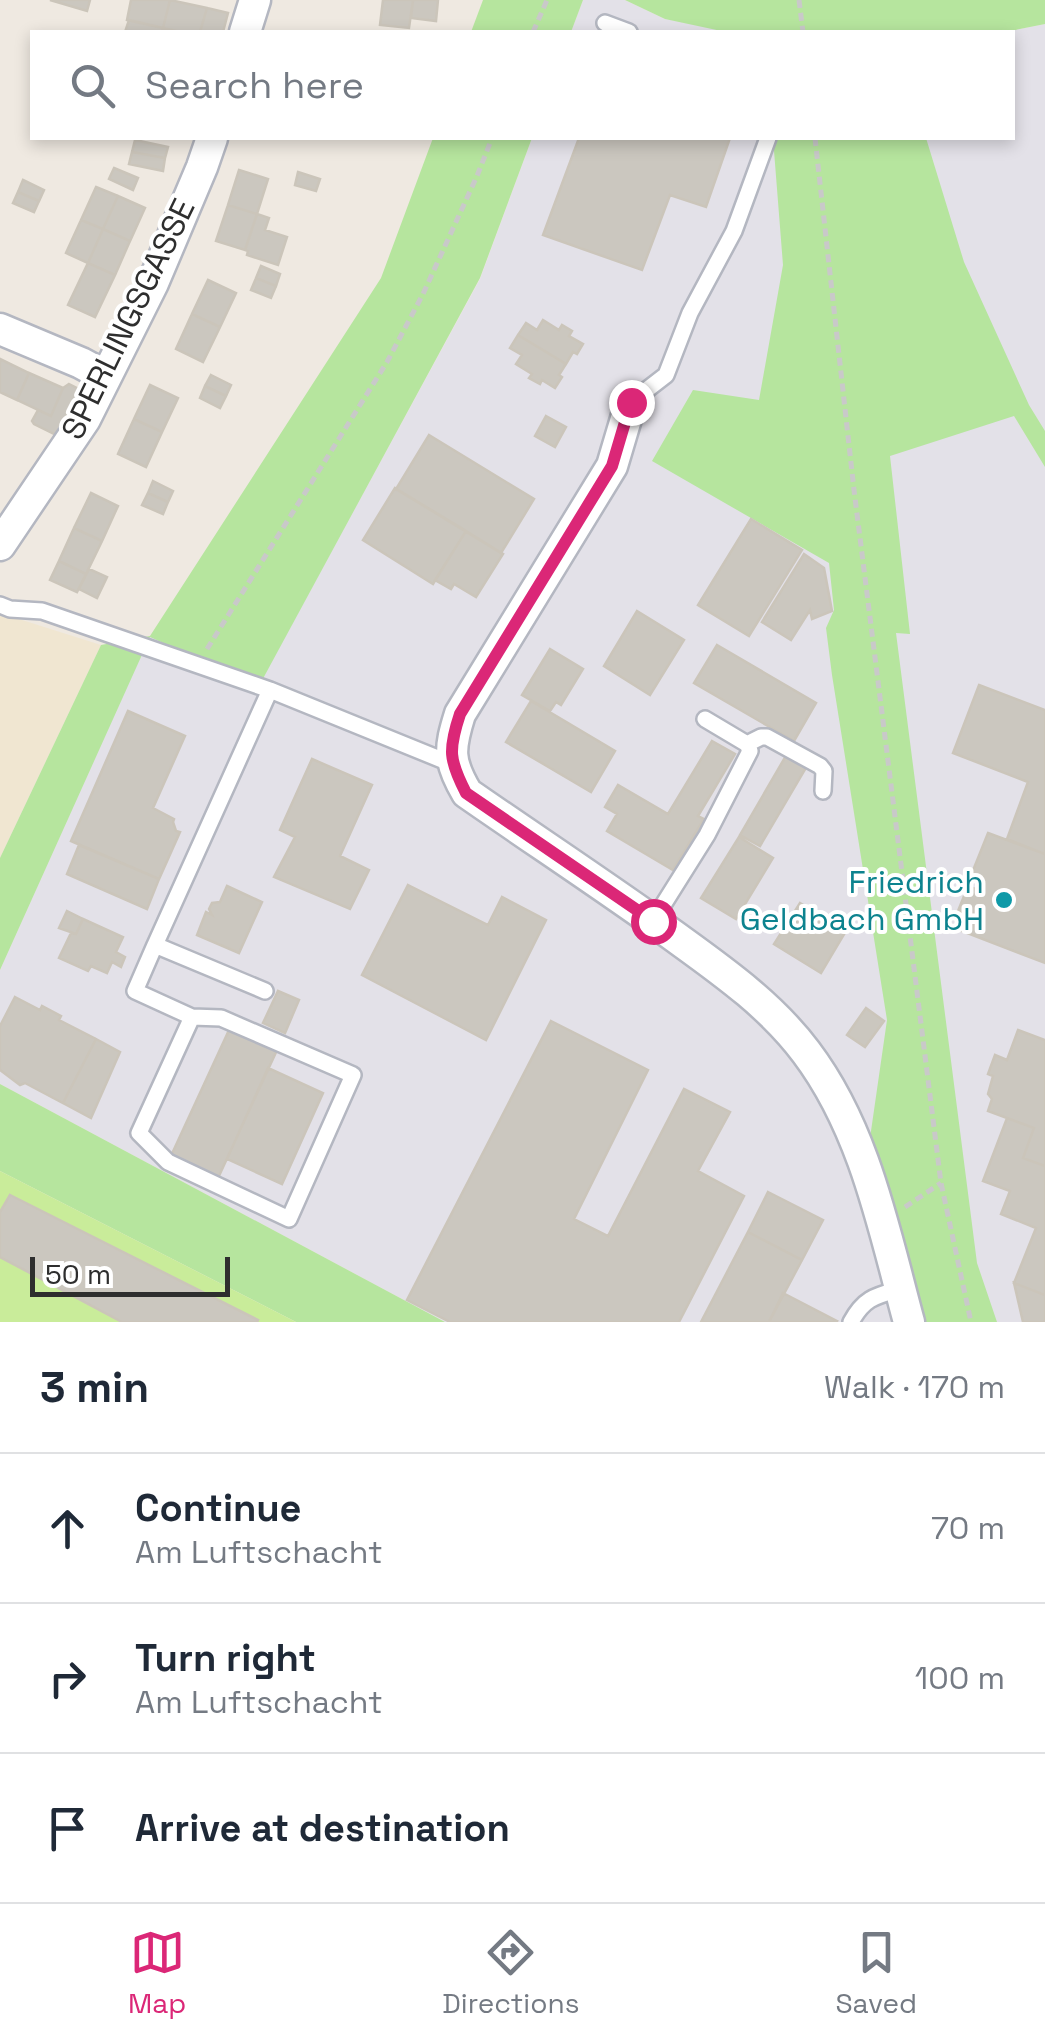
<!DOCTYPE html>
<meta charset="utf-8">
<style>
:root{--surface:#fff;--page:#f2f2f3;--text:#1f2937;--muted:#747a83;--line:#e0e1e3;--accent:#db2777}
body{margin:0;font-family:"Space Grotesk",sans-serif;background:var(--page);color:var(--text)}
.scale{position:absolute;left:30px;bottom:25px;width:200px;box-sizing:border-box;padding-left:10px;border:5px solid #2e2e2e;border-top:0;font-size:28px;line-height:35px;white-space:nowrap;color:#2e2e2e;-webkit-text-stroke:8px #fff;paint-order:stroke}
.stop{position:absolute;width:30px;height:30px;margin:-22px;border:8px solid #db2777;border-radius:50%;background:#fff}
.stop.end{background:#db2777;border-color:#fff;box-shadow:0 2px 10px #0008}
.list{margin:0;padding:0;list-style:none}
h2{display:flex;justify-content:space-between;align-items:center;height:130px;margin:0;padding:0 40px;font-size:42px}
h2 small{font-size:32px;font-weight:400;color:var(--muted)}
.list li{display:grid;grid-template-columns:65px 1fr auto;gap:30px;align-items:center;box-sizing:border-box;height:150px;padding:0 40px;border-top:2px solid var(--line)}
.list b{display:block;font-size:38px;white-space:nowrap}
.list p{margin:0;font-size:32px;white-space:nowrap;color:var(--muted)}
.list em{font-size:32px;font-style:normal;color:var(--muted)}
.icon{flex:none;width:55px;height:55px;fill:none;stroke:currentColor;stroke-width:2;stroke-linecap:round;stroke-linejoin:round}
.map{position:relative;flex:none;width:1045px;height:1322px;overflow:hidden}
.search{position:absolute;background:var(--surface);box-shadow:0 5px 15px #0003;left:30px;right:30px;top:30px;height:110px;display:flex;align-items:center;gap:25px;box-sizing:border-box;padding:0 35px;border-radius:0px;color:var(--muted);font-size:38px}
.sheet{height:580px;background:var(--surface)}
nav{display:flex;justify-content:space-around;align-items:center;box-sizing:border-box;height:140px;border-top:2px solid var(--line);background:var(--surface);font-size:28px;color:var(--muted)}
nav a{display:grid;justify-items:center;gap:5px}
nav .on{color:var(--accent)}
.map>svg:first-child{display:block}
.industrial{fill:#e3e1e8}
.education{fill:#f0e6d1}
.green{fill:#b6e59e}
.pitch{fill:#c9ec9a}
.building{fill:#cbc7bf;stroke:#cbc5ba;stroke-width:2.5}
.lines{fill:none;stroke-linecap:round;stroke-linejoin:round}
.service-casing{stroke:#b4b7c1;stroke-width:20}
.minor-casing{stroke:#b4b7c1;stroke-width:35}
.path{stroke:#c9c9c9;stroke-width:5;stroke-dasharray:8 5;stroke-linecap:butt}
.service{stroke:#fff;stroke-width:15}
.minor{stroke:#fff;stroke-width:30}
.route{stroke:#db2777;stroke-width:12}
.culture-dot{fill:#0f9aa8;stroke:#fff;stroke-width:4}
.labels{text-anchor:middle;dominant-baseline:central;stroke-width:8;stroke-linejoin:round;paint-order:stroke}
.street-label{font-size:32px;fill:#2e2e2e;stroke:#fff}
.culture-label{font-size:32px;fill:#0d838f;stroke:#fff;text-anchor:end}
</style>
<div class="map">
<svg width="1045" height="1322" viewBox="0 0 1045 1322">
<rect width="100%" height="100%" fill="#efe9e1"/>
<!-- industrial -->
<path class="industrial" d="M583,0H625L665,19L736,32H571Z
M1045,24V1322H445L0,1084V970L150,636L259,685L480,279L532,138H1012V32H1005Z"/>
<!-- education -->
<path class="education" d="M0,613L101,645L0,858Z"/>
<!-- green -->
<path class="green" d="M483,0H583L571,32H471Z
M625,0H1045V24L1005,32H726L665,19Z
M433,138H532L480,278L259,686L150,637L0,970V858L101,645L150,636L381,278Z
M773,138H926L964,262L1029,405L1045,431V467L1014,416L890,456L910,634L896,633L977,1263L997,1322H924L899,1229L870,1138L887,1020L832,675L826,628L834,610L829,563L652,461L693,390L759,400L783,265Z
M0,1084L445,1322H296L0,1171Z"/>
<!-- pitch -->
<path class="pitch" d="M0,1171L296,1322H0Z"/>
<!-- building -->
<path class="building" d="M50,0H90L87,11Z
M131,0H170L163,28L127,20Z
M170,0L207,8L200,32H180L163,28Z
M383,0H413L409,28L380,25Z
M413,0H438L436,21L411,18Z
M207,8L228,13L223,32H200Z
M129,20L163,28L162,32H125Z
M579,138H730L706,207L670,195L642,270L543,235Z
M135,140L168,147L165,158L132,152Z
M132,152L165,158L163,171L129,164Z
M114,168L138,178L133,190L109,179Z
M239,170L268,179L257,214L228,205Z
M298,172L320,179L316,191L295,185Z
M23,180L44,190L39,201L18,192Z
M96,187L118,196L103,229L81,220Z
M18,192L39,201L34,212L13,203Z
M118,196L145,208L130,241L103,229Z
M228,205L257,214L245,250L216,241Z
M257,214L269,218L265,230L287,237L278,265L247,255L248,251L245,250Z
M81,220L103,229L88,263L66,253Z
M103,229L130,241L115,275L88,263Z
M88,263L115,275L95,317L68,305Z
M261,266L280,274L276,286L256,278Z
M256,278L276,286L271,298L251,290Z
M208,280L236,293L220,327L192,314Z
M192,314L220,327L203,362L176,349Z
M543,320L559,330L562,325L572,331L569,336L583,344L577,354L573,352L566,364L518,335L526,323L537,330Z
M518,335L566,364L559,375L562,377L555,388L542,380L540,384L529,378L532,374L516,364L522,355L510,348Z
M0,359L29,373L17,400L0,392Z
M29,373L63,388L51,416L17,400Z
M211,375L231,385L226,396L205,386Z
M69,384L79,389L80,394L75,403L72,404L59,432L54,434L34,424L32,421L38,410L51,416L63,388Z
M150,385L178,398L162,432L134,419Z
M205,386L226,396L220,408L200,398Z
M546,416L566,427L555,447L535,436Z
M134,419L162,432L146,467L118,454Z
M429,435L534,499L501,553L396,489Z
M153,481L173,491L168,502L148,493Z
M395,488L466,531L433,584L363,540Z
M91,493L118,506L102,541L74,528Z
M148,493L168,502L163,514L142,505Z
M751,519L802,550L749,636L698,605Z
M74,528L102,541L86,574L59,561Z
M466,531L503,554L476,597L454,584L451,589L435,580Z
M804,554L824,568L832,611L812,619L810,610L791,640L762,622Z
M59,561L86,574L77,592L50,580Z
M89,569L107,577L97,598L79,589Z
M637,611L684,640L650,695L604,666Z
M717,645L816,703L794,741L694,683Z
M550,649L583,669L561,705L556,702L550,711L522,695Z
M979,685L1045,710V854L1007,839L1028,782L953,753Z
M531,701L615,751L591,792L506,742Z
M128,711L185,736L153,808L174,819L173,822L176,831L180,832L159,879L71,841Z
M712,741L735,754L698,816L704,819L673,870L607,831L617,814L605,807L618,785L668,814Z
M787,754L807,766L760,846L740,835Z
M312,759L372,785L340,856L369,870L350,909L274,877L295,837L280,830Z
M988,833L1045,854V963L962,931L968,915L958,911L968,886L978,890L983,877L972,873Z
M739,837L773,858L736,919L701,898Z
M79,845L159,879L147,909L67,874Z
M408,885L488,925L502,897L546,920L486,1040L362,975Z
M227,886L262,902L239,953L197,935L206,912L212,915L209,909L212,903L220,902Z
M800,903L846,931L821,973L774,944Z
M67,911L83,919L76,934L59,928Z
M83,919L123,937L116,952L125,957L121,967L112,962L107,973L91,966L88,971L59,958L71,933L76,934Z
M278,991L299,1000L285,1033L263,1023Z
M15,997L40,1010L42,1006L61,1016L59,1020L96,1039L63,1103L25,1083L20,1085L0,1070V1026Z
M866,1008L884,1021L865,1047L847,1035Z
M551,1021L648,1070L574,1219L608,1236L684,1089L730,1112L698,1171L744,1196L679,1322H450L407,1300Z
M230,1028L277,1050L218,1178L171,1156Z
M1018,1030L1045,1040V1166L1023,1158L1034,1128L988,1111L992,1099L988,1094L993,1076L988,1074L995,1055L1007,1060Z
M96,1039L120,1052L91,1118L63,1103Z
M268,1068L323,1093L282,1184L227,1159Z
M1007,1118L1034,1128L1023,1158L1045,1166V1295L1014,1283L1036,1228L1001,1214L1010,1191L983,1181Z
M768,1192L823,1220L802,1260L748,1232Z
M10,1195L258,1320L257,1322H122L0,1257V1212Z
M748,1232L802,1260L769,1322H701Z
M1014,1283L1045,1295V1322H1023Z
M783,1293L837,1321L836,1322H769Z"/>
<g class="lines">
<defs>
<path id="service" d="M605,23L629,32
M631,402L666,375L690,313L734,231L768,138
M0,605L10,609L42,611L270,690L452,764
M747,744L761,737H767L820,766L824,771L823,791
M653,921L707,835L750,751L747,744L705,719
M155,945L135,991L192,1017L139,1133L168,1162L289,1219L353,1075L221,1018L192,1017
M265,991L155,945L270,690
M851,1322C864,1298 875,1296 900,1289"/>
<path id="minor" d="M245,32L255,0
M0,329L81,363L105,376
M631,402L612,466L460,714C449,749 448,761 467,793C536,841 606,887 674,936C721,970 771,1005 806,1052C865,1130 884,1230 909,1322
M0,545L85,419L153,283L202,167L212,138"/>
</defs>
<!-- service casing -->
<use href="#service" class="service-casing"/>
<!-- minor casing -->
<use href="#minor" class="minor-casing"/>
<!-- path -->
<path class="path" d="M799,0L803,32
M533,32L547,0
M815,138L854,490L941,1183L971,1322
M207,649L387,362L423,294L477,176L492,138
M905,1207L941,1183"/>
<!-- service -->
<use href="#service" class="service"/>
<!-- minor -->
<use href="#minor" class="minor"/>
</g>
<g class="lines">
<!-- route -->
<path class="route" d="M631,402L612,466L460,714C448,750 449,760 466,793L653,921"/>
</g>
<!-- markers -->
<circle class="culture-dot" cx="1004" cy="900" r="10"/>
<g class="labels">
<!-- street labels -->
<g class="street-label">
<text transform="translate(128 319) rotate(-64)">SPERLINGSGASSE</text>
</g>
<!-- culture labels -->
<g class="culture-label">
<text x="984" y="882">Friedrich<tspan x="984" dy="37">Geldbach GmbH</tspan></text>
</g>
</g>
</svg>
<div class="scale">50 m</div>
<div class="stop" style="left:653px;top:921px"></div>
<div class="stop end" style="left:631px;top:402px"></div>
<div class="search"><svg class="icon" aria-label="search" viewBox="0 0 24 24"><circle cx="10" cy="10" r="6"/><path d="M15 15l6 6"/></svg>Search here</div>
</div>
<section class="sheet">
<h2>3 min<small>Walk · 170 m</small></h2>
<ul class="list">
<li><svg class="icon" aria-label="ahead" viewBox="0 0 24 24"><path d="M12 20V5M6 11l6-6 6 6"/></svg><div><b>Continue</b><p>Am Luftschacht</p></div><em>70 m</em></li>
<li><svg class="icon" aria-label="right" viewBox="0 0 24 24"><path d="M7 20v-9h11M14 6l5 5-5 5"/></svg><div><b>Turn right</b><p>Am Luftschacht</p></div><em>100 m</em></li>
<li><svg class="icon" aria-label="arrive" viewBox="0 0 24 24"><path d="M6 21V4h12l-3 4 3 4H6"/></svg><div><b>Arrive at destination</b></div></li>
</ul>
</section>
<nav>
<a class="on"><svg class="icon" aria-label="map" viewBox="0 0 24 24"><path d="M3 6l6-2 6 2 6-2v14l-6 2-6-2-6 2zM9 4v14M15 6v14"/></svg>Map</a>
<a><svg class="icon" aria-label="directions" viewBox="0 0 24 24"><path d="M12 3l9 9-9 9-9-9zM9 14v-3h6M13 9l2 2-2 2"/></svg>Directions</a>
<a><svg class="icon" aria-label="saved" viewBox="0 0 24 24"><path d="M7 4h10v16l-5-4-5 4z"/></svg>Saved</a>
</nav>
